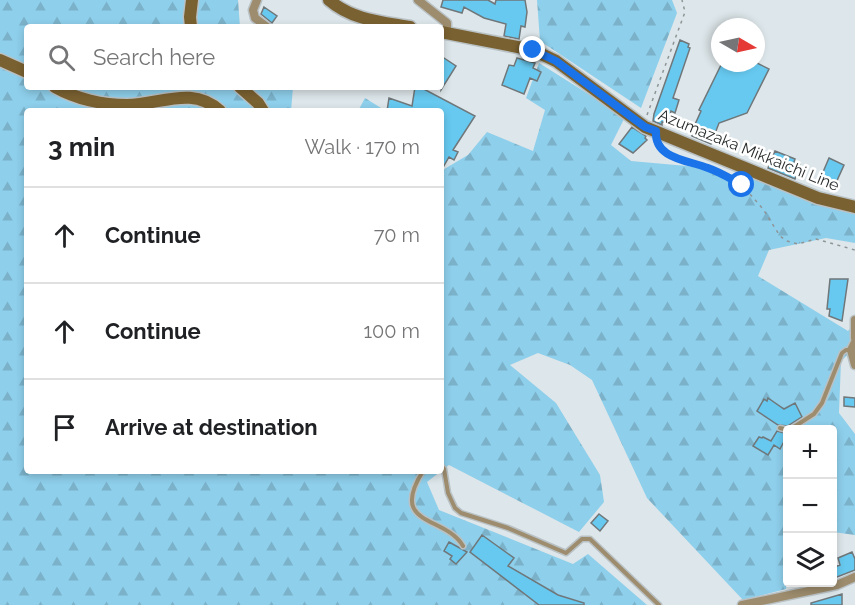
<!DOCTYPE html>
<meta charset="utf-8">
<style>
:root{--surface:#fff;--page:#f6f6f6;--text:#202124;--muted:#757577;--line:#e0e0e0}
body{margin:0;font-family:Raleway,sans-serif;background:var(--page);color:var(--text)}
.controls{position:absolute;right:18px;bottom:18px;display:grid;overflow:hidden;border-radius:6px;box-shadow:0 3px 9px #0003}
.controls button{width:54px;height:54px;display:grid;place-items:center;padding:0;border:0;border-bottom:2px solid var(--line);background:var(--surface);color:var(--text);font:30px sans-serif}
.compass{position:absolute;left:711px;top:18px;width:54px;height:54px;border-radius:50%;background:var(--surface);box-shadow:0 3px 9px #0003;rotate:99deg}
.stop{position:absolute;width:18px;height:18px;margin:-14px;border:4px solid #1a73e8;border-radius:50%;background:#fff}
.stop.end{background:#1a73e8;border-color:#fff;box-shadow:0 2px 6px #0008}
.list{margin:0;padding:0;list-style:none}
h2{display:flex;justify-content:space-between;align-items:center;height:78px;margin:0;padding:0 24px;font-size:26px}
h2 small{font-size:20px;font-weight:400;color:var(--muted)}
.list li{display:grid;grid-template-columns:39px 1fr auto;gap:18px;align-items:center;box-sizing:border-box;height:96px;padding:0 24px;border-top:2px solid var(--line)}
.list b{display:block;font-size:22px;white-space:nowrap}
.list em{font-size:20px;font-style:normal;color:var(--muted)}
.icon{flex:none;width:33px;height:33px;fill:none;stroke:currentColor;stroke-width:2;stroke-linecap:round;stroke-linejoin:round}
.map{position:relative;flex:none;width:855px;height:605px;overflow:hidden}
.search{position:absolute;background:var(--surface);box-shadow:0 3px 9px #0003;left:24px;top:24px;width:420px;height:66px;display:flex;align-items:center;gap:15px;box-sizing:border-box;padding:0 21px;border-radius:6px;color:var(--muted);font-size:22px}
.panel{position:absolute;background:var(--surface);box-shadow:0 3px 9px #0003;left:24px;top:108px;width:420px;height:366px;border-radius:6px}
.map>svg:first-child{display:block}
.forest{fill:url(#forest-firs)}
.building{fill:#67c9f0;stroke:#6f777a;stroke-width:1.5}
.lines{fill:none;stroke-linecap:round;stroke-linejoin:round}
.service-casing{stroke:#b9c1c4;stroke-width:7}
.minor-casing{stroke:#b9c1c4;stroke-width:11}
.secondary-casing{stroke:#b9c1c4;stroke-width:15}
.path{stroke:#8e9597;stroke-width:1.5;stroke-dasharray:3 4.5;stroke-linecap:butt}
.service{stroke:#9d8c6d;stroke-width:4}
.minor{stroke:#9d8c6d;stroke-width:8}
.secondary{stroke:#7a6131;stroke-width:12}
.route{stroke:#1a73e8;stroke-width:8}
.labels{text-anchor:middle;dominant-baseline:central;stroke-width:5;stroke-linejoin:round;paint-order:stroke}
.street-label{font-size:16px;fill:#2a2d2e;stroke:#fff}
</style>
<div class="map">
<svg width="855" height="605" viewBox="0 0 855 605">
<defs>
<pattern id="forest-firs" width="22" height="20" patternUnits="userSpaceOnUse" patternTransform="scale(1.5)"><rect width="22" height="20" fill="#8ecfeb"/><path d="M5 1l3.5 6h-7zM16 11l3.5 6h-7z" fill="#7bb2ca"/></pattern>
</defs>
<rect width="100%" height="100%" fill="#dde6ea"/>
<!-- forest -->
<path class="forest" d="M0,0H238L240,27H27V87H293L291,111H27V471H441L427,482L439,510L573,564L588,554L647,605H0Z
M537,0H672L677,13L641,108L540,41Z
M539,63L625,117L611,145L631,161L687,166L756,179L817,204L855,211V243L826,238L769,250L758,276L848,331L855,323V348L841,361L839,413L855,434V535L833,532L832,430H788V577L786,589L743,600L647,498L592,380L570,365L538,353L510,365L556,403L600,475L604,502L579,532L449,465L441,471V171L468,155L487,132L533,151L545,110L526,98Z
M365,98L381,108L380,111H358Z"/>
<!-- building -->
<path class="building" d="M443,0H488L495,4L496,0H525L527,12L525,27L521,26L519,39L504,36L506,24L484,18L464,7L462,13L441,7Z
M264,7L277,16L272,23L261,14Z
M680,40L689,44L688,47L690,48L673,98L679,100L675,113L671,111L668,123L662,122V125L653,121L654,114Z
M441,56L456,66L441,90Z
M517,58L535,63L533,68L541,72L537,81L530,78L524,94L502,85L509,65L514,66Z
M722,63H757L769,69L747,113L719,123L711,144L692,136V131L701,111L699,110Z
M415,87H420L475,116L453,150L458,152L454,160L449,157L441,171V111H387L389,98L412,106Z
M632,127L646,136L645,138L647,140L633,153L619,144Z
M775,151L795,159L794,162L800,164L795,179L768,168Z
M829,158L844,165L835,185L820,179Z
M830,279H848L842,321L829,316L830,309H827Z
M844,397L855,398V407L844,406Z
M768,398L784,409L795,403L802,417L788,426L778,425L757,411L764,399L767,401Z
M777,431L788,434L780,449L774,445L768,455L753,446L759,437L762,438L763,437L771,441Z
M599,514L608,521L600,531L591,523Z
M482,535L514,558L508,566L558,595L584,603V605H539L470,552Z
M449,542L467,552L456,564L450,559L452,556L444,551Z
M852,552L855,559V570L832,579V568L840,565L838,558Z
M842,594V605H811V603Z"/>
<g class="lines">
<defs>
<path id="service" d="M780,428L788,430
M789,430L814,414L822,403L842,353L846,350H850
M441,466L444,469L448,493L455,508L461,513L508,528L566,553L582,539H590L659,605
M423,471C388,527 445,515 463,546"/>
<path id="minor" d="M257,0L253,10L255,18L267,27
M418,0L447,23V33
M855,320V338
M855,342L851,350L855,365
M742,605L837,585L855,577"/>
<path id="secondary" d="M329,0C352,20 382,22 410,27
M191,27L190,17L192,0
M441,32L533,50L556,61L645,127L818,198L855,207
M0,60L27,72
M55,87C76,99 103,105 127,105C160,105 192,85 220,111
M240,87L258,103L263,111"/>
</defs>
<!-- service casing -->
<use href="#service" class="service-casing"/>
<!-- minor casing -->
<use href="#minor" class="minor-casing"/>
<!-- secondary casing -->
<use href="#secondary" class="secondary-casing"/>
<!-- path -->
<path class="path" d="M647,115L685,12L682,0
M659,146L670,156L709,168L742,185L763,209L780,236L787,241L798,244L816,239L855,250"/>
<!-- service -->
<use href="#service" class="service"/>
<!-- minor -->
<use href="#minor" class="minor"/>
<!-- secondary -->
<use href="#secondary" class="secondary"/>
</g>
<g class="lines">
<!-- route -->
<path class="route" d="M533,50L556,61L645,127L656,131C654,159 688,160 708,168C720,172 731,179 742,185"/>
</g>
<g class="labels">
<!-- street labels -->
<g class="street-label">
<text transform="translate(749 150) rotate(22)">Azumazaka Mikkaichi Line</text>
</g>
</g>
</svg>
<div class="controls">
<button>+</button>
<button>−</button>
<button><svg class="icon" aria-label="layers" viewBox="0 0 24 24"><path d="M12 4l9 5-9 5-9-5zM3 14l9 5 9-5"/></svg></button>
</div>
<svg class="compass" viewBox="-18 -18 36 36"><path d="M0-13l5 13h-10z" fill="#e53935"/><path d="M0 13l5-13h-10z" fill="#757577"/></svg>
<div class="stop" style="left:742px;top:185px"></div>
<div class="stop end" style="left:533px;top:50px"></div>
<div class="search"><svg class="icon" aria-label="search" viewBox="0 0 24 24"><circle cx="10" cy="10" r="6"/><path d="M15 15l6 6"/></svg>Search here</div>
<section class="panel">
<h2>3 min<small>Walk · 170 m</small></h2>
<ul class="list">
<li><svg class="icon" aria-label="ahead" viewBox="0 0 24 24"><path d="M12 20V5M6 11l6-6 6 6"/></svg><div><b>Continue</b></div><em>70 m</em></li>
<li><svg class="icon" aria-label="ahead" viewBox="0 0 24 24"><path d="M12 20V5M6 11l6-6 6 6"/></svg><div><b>Continue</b></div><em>100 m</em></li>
<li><svg class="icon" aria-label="arrive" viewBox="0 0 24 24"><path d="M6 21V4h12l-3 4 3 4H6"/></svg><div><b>Arrive at destination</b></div></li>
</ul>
</section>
</div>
